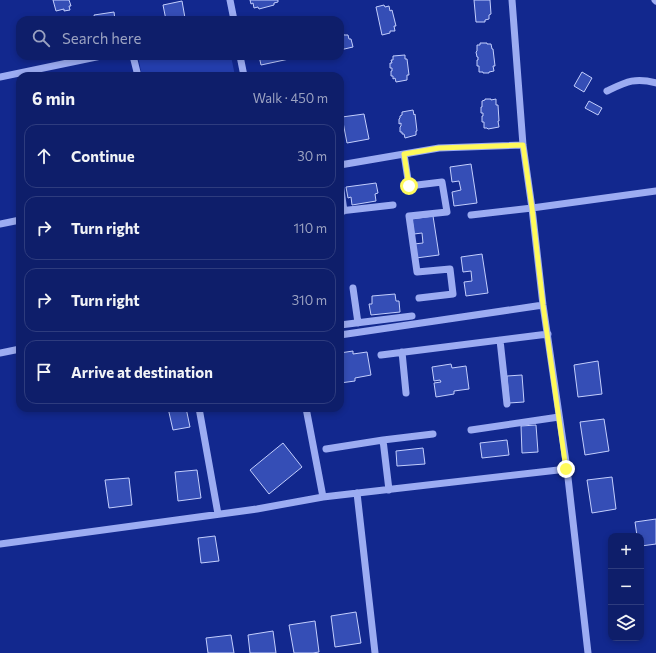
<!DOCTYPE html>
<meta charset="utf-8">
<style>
:root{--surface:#0e1e6a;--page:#1c2b72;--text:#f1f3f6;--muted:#9ba2c1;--line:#2e3c7e}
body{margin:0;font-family:Commissioner,sans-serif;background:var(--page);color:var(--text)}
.controls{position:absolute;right:12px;bottom:12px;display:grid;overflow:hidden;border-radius:8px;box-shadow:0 2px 6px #0003}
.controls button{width:36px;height:36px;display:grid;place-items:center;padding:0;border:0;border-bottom:1px solid var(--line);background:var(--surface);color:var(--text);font:20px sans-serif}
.stop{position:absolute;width:12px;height:12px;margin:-9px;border:3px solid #fffa5c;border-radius:50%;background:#fff}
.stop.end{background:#fffa5c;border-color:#fff;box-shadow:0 1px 4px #0008}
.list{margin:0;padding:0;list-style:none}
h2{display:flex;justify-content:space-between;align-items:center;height:52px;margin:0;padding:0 16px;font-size:17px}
h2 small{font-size:13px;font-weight:400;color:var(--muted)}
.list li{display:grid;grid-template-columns:26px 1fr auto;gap:12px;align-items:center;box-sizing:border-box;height:64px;margin:0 8px 8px;padding:0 8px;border:1px solid var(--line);border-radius:12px}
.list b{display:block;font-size:15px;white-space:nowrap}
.list em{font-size:13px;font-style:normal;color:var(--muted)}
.icon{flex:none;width:22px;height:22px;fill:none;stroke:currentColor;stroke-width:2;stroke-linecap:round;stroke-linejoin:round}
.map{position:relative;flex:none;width:656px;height:653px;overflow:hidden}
.search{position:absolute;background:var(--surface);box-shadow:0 2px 6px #0003;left:16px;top:16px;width:328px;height:44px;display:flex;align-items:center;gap:10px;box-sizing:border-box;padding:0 14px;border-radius:12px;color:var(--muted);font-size:15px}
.panel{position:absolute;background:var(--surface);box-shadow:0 2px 6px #0003;left:16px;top:72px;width:328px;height:340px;border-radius:12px}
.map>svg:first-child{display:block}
.green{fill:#243eae}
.building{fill:#354eb6;stroke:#c3cefd}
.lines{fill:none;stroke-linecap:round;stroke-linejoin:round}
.minor{stroke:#9cacf2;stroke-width:7}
.route{stroke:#fffa5c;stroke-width:5}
</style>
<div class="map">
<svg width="656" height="653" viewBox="0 0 656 653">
<rect width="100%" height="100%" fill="#12288e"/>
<!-- green -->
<path class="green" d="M138,56H231L235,76H142Z"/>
<!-- building -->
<path class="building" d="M53,0H69L71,6H69L70,10L64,11V9L56,11Z
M250,0H278V2L274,3V5L259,9L258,7L254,8L253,3L251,4Z
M474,0H490L491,14L489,15V19L485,20V22H476Z
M182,1L185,18L173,20H166L163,5Z
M384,5L385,7L389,6L390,11L392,10L396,26H394L395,31H390V33L382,35L376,7Z
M114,12L115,20H95L94,15Z
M343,33L344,35H348L349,39H351L353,47L340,50V34Z
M480,43H487V44H491L492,49H493L495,66H493L494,71L489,72V73H483V72H479V66H477V60H478V57H477L476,52L477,51V45H480Z
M405,55V59H407L409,75H407V80L396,82L395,78L393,79V76H391V71H392V68H390V63H392L391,60H393V56Z
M259,56H288L289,59L261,65Z
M582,72L592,78L584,92L574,86Z
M485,99H491V100L496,99V105H498L499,121H498L499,127L488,129L487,128H484V122H482V116H483V113H481V107H482V101L485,100Z
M589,101L602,108L598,115L585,108Z
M413,110L414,115L415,114L417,131H416V135L405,138L404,134H402V132H400V127L401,126V123L399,124V119L400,118V116L402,115V112Z
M364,114L369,139L347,143L342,117Z
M471,164L477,203L454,206L452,192L461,190L459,181L452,182L450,167Z
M376,183L378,193L375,194L376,201L352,205L351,197L348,198L346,187Z
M433,216L439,255L416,258L414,244L423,243L422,233L414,234L412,219Z
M482,254L488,293L466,296L464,282L472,281L471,271L463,272L461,257Z
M395,294L396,301H399L400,312L371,315L369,304H372V296Z
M353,351V354L367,352L371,375L355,378V381L340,383V369H342V366H340V353Z
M598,361L602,394L578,397L574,365Z
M451,364L452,368L466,366L469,389L454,391V394L436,397L434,383L441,382L440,380L434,381L432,367Z
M522,375L524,402L509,403L507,376Z
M168,408H186L190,427L173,430Z
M604,419L609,451L585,455L580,422Z
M536,425L538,452L522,453L521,426Z
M507,440L509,455L482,458L480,443Z
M283,443L302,467L269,494L250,470Z
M423,448L425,464L397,466L396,451Z
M197,470L201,498L178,501L175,472Z
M612,477L616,509L592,513L587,480Z
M129,478L132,505L109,508L105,480Z
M656,519V544L641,546V536H637L635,522Z
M215,536L219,561L201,563L198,538Z
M356,612L361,643L335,647L331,616Z
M315,621L319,652L313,653H294L289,625Z
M273,631L276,653H250L248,635Z
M231,635L234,653H208L206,638Z"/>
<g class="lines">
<!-- minor -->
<path class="minor" d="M230,0L234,20
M512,0L523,145L532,208L543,305L567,469L588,653
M655,0L656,1
M133,56L138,76
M240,56L244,76
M0,77L101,56
M607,91C626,82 635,77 656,83
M404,154L409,186L442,182L447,212L409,216L417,272L450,269L453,294L419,298
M340,165L439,148L523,145
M340,183L344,211
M340,211L393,205
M471,215L532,208L656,191
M0,224L20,220
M353,288L358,323
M340,325L412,316
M340,335L543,305
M500,340L507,404
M402,352L406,393
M0,353L20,349
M381,355L548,334
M199,408L218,514
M306,408L323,497
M471,430L559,417
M383,440L389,490
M326,449L383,440L433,434
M357,493L375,653
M0,544L257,509L323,497L567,469"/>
</g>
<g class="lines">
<!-- route -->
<path class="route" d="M409,186L404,154L439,148L523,145L532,208L543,305L566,469"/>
</g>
</svg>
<div class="controls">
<button>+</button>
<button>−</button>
<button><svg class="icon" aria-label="layers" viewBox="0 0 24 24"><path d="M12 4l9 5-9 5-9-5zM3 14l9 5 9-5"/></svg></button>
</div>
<div class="stop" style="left:409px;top:186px"></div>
<div class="stop end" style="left:566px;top:469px"></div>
<div class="search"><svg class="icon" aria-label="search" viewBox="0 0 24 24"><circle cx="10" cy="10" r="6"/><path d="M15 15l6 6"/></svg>Search here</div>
<section class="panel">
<h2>6 min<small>Walk · 450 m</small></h2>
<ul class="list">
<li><svg class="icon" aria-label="ahead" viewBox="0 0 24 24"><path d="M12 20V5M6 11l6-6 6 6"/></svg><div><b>Continue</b></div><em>30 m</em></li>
<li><svg class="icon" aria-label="right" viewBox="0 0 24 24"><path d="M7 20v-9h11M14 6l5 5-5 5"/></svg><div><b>Turn right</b></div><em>110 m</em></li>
<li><svg class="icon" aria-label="right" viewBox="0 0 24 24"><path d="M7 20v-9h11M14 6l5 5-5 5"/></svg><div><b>Turn right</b></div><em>310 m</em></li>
<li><svg class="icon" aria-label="arrive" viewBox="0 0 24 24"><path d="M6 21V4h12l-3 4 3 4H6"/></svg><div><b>Arrive at destination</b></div></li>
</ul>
</section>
</div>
